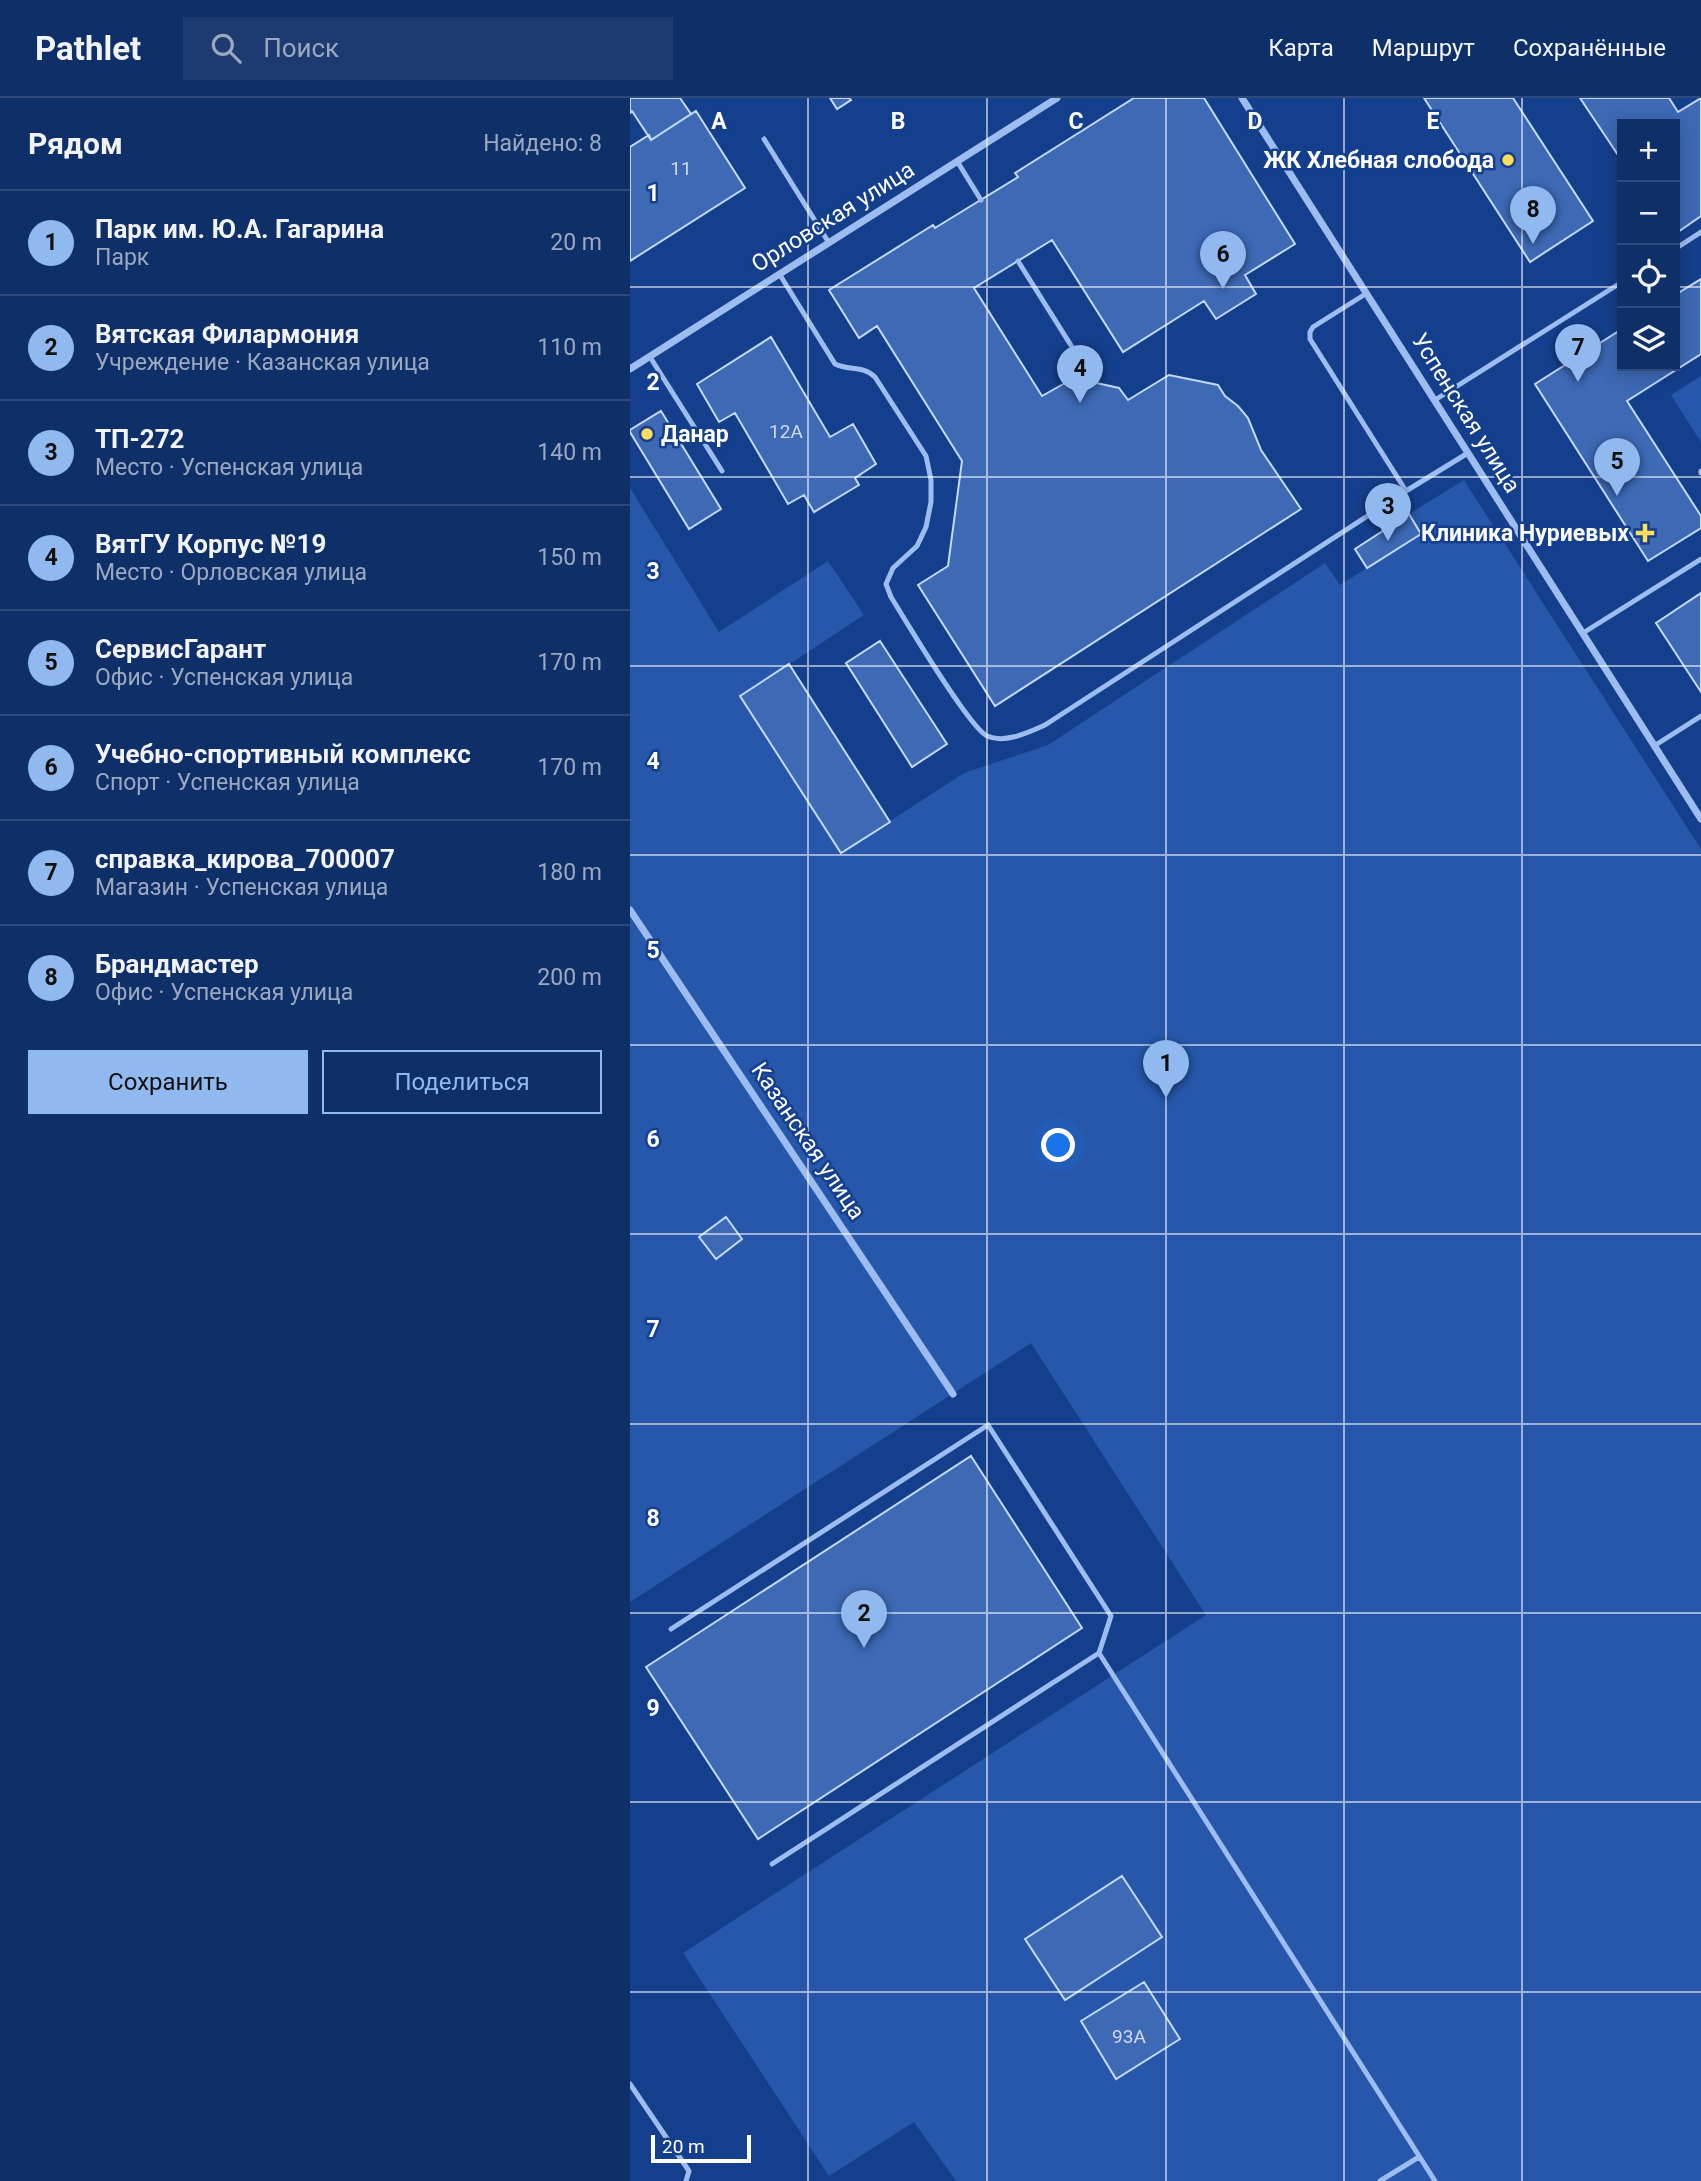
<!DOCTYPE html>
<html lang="ru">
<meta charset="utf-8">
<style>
:root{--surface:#0f2f69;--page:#1d3b71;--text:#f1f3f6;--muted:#9ba9c0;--line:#2f4a7d;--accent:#90b9f0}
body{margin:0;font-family:Roboto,sans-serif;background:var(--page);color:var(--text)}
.controls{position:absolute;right:21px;top:21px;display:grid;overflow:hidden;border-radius:0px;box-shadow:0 4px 18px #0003}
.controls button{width:63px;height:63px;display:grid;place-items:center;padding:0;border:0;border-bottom:2px solid var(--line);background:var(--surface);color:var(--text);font:35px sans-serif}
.scale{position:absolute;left:21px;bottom:18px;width:100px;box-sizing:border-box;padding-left:7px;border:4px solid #fff;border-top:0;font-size:19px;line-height:24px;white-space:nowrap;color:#fff;-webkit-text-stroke:5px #143f8c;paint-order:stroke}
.you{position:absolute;left:429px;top:1048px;width:24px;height:24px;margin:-18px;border:5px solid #fff;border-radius:50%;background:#1a73e8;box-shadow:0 0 0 10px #1a73e833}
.badge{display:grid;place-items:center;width:46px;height:46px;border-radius:50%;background:var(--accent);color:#111;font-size:23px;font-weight:700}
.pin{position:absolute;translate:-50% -58px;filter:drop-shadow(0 2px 4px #0008)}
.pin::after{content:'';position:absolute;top:37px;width:24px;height:21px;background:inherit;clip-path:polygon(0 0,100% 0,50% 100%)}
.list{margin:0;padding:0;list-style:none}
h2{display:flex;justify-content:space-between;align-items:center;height:91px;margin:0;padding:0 28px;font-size:30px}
h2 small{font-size:23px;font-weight:400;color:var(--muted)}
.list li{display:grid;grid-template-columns:46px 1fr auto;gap:21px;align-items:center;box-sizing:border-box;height:105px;padding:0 28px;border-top:2px solid var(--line)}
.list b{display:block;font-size:26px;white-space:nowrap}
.list p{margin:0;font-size:23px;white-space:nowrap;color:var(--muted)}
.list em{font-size:23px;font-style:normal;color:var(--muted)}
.actions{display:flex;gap:14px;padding:21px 28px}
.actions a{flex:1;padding:16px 0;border:2px solid var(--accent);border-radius:0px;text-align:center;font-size:24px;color:var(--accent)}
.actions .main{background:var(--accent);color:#111}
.icon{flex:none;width:38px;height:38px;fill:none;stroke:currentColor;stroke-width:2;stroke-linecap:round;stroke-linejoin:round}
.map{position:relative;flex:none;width:1071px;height:2083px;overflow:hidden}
header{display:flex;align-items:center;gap:42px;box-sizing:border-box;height:98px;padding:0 35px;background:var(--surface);border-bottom:2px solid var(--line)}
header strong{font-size:33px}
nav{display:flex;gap:38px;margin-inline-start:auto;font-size:24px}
.search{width:490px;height:63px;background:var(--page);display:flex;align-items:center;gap:18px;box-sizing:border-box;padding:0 24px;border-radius:0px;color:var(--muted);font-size:26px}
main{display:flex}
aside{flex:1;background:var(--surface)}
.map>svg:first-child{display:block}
.green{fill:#2657aa}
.building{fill:#3d69b5;stroke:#c3d8fb;stroke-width:2}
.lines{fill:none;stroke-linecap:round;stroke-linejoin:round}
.lane{stroke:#9dbcf0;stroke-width:5}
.street{stroke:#9dbcf0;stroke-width:7}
.grid{fill:none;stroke:#fff;stroke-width:2;stroke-opacity:0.55}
.poi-dot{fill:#ffdd5c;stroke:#143f8c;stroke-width:2.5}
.labels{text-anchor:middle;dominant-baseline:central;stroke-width:5;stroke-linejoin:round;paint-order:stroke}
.number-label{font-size:19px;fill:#cedaec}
.poi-label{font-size:23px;font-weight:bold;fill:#fff;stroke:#143f8c;text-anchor:end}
.street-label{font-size:23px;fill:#fff;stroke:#143f8c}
.grid-label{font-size:23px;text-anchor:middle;font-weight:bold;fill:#fff;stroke:#143f8c;stroke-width:5;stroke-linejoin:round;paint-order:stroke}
</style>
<header>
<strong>Pathlet</strong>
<div class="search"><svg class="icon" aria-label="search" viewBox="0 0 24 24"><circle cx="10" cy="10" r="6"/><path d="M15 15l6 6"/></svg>Поиск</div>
<nav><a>Карта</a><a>Маршрут</a><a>Сохранённые</a></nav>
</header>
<main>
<aside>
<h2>Рядом<small>Найдено: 8</small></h2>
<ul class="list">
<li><span class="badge">1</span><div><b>Парк им. Ю.А. Гагарина</b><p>Парк</p></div><em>20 m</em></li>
<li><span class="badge">2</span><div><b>Вятская Филармония</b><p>Учреждение · Казанская улица</p></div><em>110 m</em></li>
<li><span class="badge">3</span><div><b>ТП-272</b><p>Место · Успенская улица</p></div><em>140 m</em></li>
<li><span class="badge">4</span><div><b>ВятГУ Корпус №19</b><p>Место · Орловская улица</p></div><em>150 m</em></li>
<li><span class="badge">5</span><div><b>СервисГарант</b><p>Офис · Успенская улица</p></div><em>170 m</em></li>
<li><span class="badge">6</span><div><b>Учебно-спортивный комплекс</b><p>Спорт · Успенская улица</p></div><em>170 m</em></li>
<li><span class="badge">7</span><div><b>справка_кирова_700007</b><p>Магазин · Успенская улица</p></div><em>180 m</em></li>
<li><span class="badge">8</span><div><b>Брандмастер</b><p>Офис · Успенская улица</p></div><em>200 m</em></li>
</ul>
<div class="actions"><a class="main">Сохранить</a><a>Поделиться</a></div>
</aside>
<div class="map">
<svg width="1071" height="2083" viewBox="0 0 1071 2083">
<rect width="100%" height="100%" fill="#143f8c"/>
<!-- green -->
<path class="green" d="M1071,278V344L1041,297Z
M834,382L1071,751V2083H326L284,2024L199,2078L53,1855L576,1517L401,1245L0,1504V390L89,534L198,463L234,517L111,598L211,755L334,675L418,647L695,465L710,487L791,436L779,416Z"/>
<!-- building -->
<path class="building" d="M0,0H50L61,16L21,42L2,13L0,15Z
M200,0H219L221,2L207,11Z
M504,0H574L665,146L615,177L626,196L586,221L574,203L493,254L422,142L344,190L412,298L444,280L489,290L498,302L539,277L588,287L595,298L608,308L618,320L631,352L671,411L365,608L288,487L318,468L332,363L247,228L229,240L199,192L303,127L305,130L318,122L388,79L385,75Z
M794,0H883L963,123L900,164Z
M950,0H1039L1048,14L1071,0V118L1045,136V26H992V63Z
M66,13L115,90L0,163V49L19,37L21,42Z
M1071,181V256L997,303L1071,418V430L1018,463L905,286L992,231V268H1045V197Z
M141,239L200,339L223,326L246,366L225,380L229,387L184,414L174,397L158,406L105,315L89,324L67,286Z
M31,313L91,411L59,431L0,334V332Z
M779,416L791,436L737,470L725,451Z
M1071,495V594L1026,525Z
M250,543L317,646L282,669L216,565Z
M159,566L260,724L211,755L110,598Z
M96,1119L112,1141L86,1161L69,1139Z
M341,1358L452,1530L128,1741L16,1569Z
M492,1778L532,1839L435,1902L395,1841Z
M514,1884L550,1941L486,1981L451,1923Z"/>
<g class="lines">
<!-- lane -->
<path class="lane" d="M134,41L199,145
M327,63L351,102
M1045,151L1071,134
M388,163L442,249
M150,177L205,266C219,273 233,267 245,279L296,358L301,382V404L296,429L287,448L263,470L256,486L261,499C276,523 338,628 357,638C375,646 399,634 415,627L776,393L680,241V234L683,229L737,195
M20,259L92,373
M805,302L992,184
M1071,373V375
M776,393L838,355
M953,535L1071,461
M1024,648L1071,618
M41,1531L358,1327L481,1518L469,1555
M142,1766L469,1555L805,2083
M0,1986L59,2073L56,2083
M750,2083L789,2059"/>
<!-- street -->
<path class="street" d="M612,0L1071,721
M0,271L427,0
M0,812L323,1296"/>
</g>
<!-- grid -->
<path class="grid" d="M178,0V2083M357,0V2083M536,0V2083M714,0V2083M892,0V2083M0,189H992M1045,189H1071M0,379H1071M0,568H1071M0,757H1071M0,947H1071M0,1136H1071M0,1326H1071M0,1515H1071M0,1704H1071M0,1894H1071"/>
<!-- markers -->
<g class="poi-dot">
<circle cx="878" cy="62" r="7"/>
<circle cx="17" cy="336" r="7"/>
<path d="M1011.5 424.5h7v7h7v7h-7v7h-7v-7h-7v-7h7z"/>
</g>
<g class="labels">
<!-- number labels -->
<g class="number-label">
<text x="51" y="70">11</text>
<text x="156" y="333">12А</text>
<text x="499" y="1938">93А</text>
</g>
<!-- poi labels -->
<g class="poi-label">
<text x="864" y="62">ЖК Хлебная слобода</text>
<text x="31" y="336" text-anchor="start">Данар</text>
<text x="999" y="435">Клиника Нуриевых</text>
</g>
<!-- street labels -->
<g class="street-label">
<text transform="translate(203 119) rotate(-32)">Орловская улица</text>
<text transform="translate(836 315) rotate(58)">Успенская улица</text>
<text transform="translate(178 1043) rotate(56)">Казанская улица</text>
</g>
</g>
<g class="grid-label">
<text x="89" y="31">A</text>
<text x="268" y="31">B</text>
<text x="446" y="31">C</text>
<text x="625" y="31">D</text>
<text x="803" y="31">E</text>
<text x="23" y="103">1</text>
<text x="23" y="292">2</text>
<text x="23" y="481">3</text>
<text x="23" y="671">4</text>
<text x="23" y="860">5</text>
<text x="23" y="1049">6</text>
<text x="23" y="1239">7</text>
<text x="23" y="1428">8</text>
<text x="23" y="1618">9</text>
</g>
</svg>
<div class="controls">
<button>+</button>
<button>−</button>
<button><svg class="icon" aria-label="locate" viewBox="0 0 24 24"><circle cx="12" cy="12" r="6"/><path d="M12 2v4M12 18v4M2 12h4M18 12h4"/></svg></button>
<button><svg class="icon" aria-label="layers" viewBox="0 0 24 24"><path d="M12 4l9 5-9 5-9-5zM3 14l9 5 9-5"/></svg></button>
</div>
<div class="scale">20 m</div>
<div class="you"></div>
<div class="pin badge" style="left:536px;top:1000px">1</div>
<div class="pin badge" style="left:234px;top:1550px">2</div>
<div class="pin badge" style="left:758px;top:443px">3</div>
<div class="pin badge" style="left:450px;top:305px">4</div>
<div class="pin badge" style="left:987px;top:398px">5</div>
<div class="pin badge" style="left:593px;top:191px">6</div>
<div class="pin badge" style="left:948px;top:284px">7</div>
<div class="pin badge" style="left:903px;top:146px">8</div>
</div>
</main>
